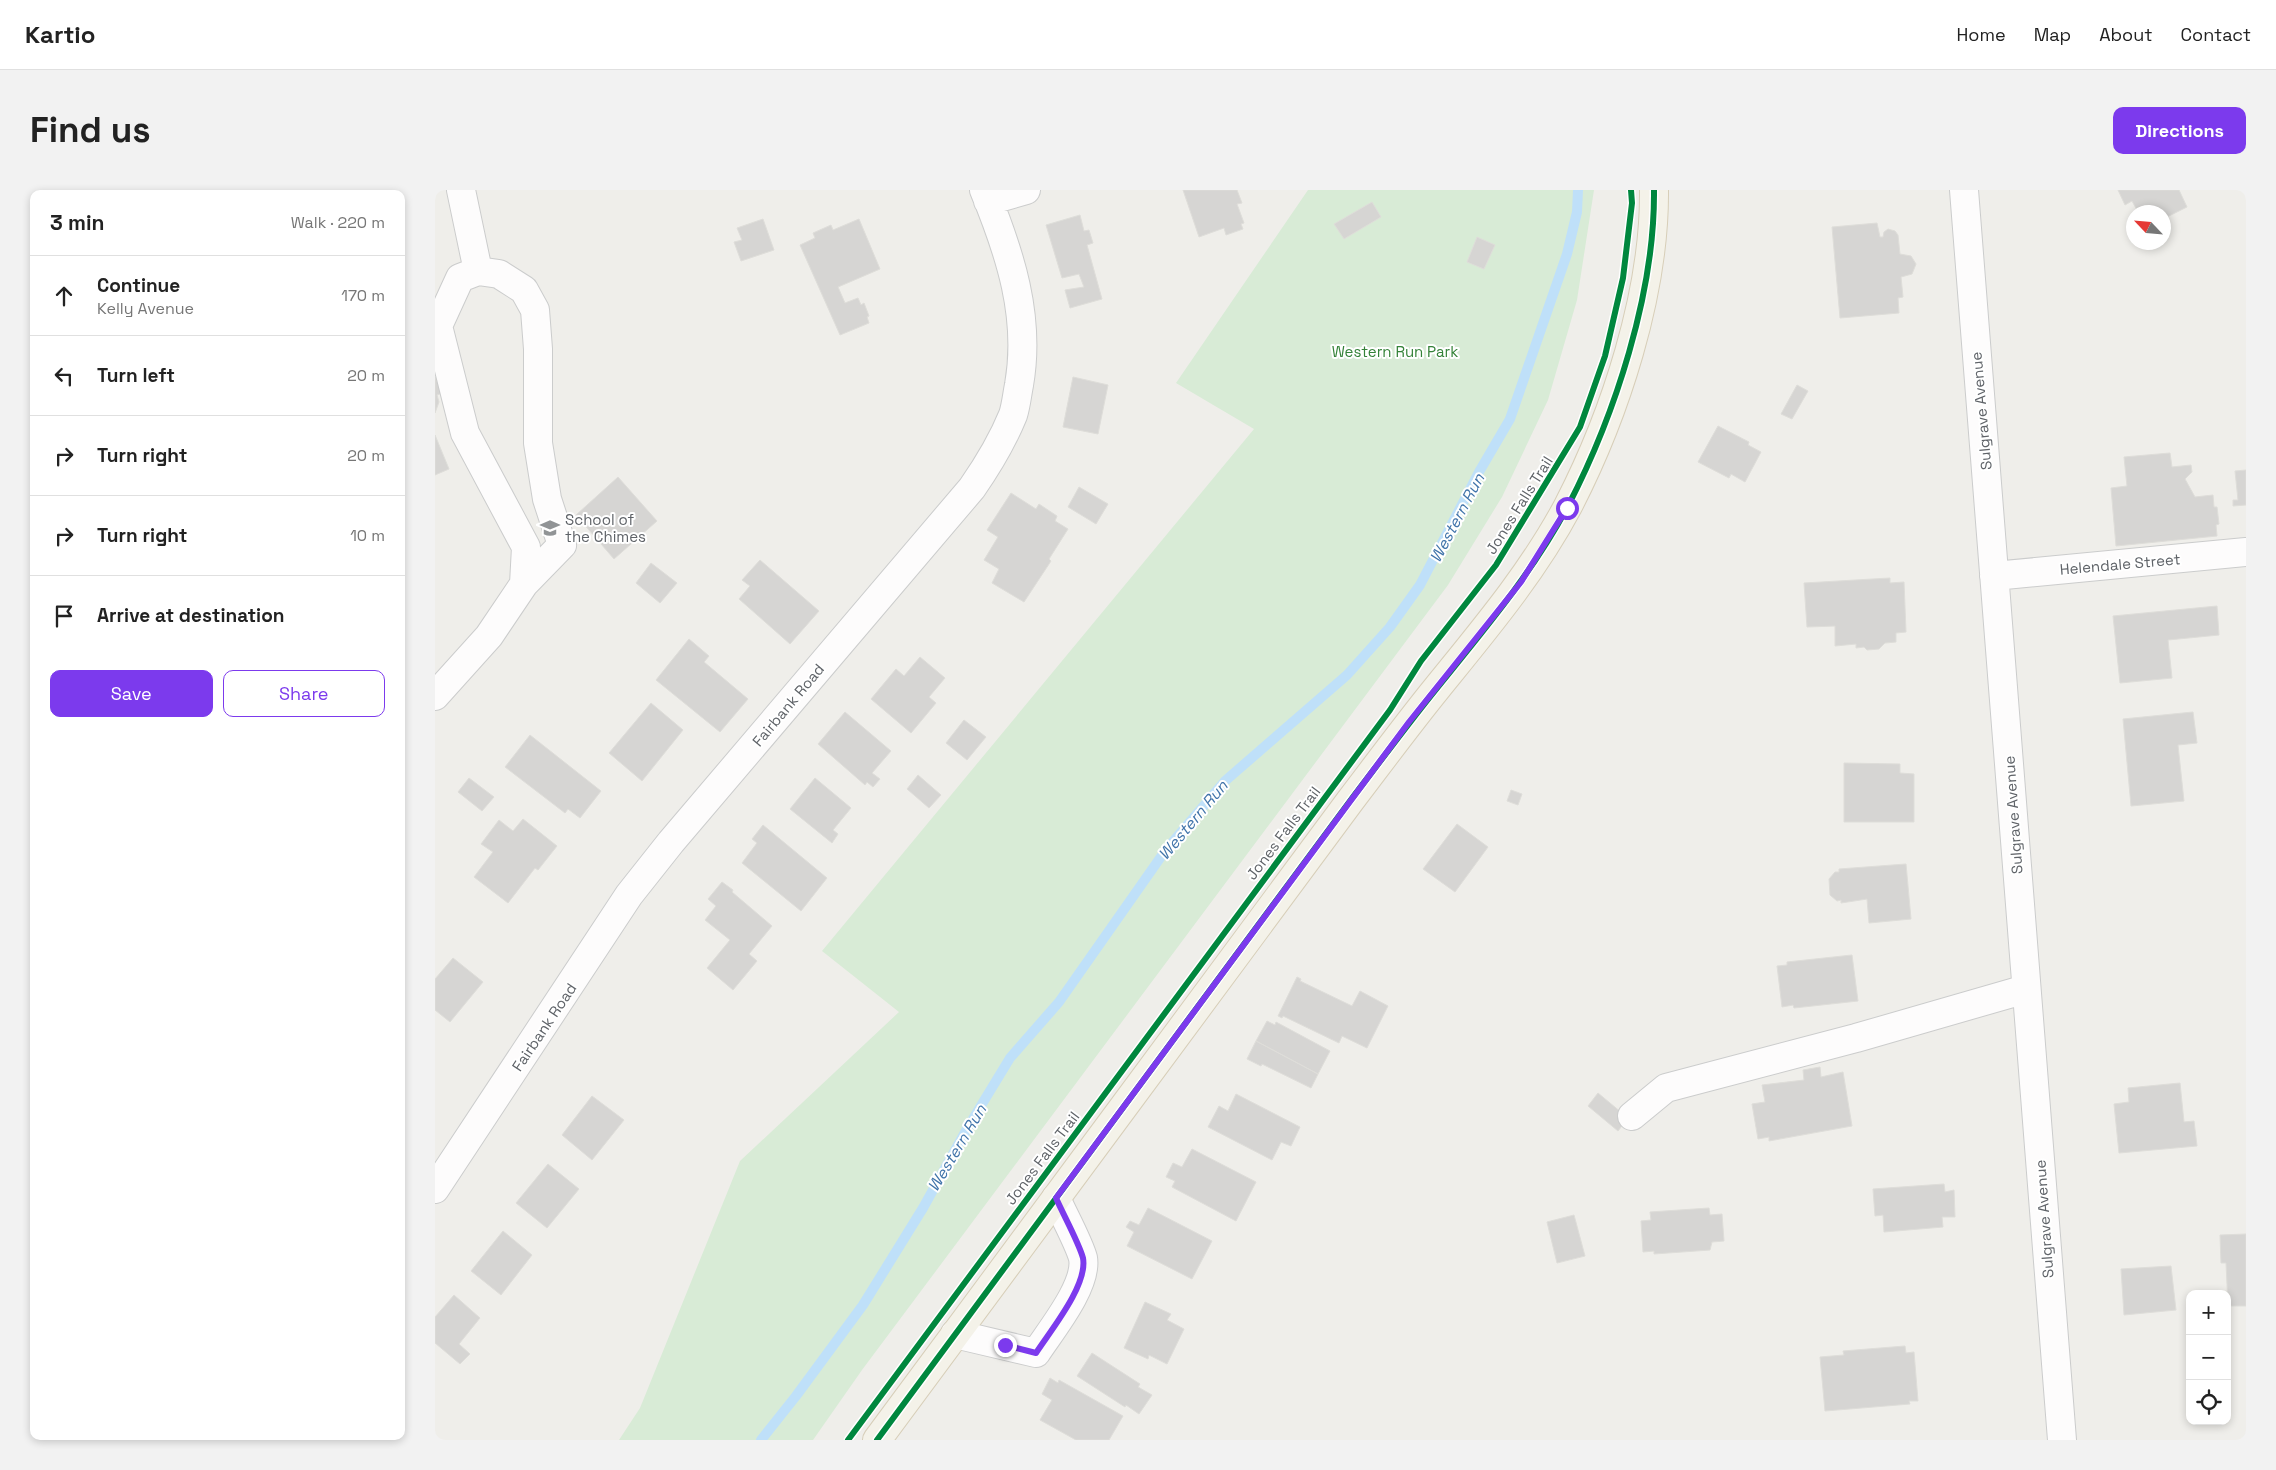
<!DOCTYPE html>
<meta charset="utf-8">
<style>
:root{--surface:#fff;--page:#f2f2f2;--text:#222;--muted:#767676;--line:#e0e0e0;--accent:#7c3aed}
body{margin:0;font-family:"Space Grotesk",sans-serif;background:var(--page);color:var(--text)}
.controls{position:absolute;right:15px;bottom:15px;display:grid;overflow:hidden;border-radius:10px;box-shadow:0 2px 8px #0003}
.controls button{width:45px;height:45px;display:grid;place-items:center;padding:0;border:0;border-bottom:1px solid var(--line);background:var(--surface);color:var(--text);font:25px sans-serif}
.compass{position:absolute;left:1691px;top:15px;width:45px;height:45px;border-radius:50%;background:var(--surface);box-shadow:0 2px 8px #0003;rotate:296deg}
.stop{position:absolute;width:15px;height:15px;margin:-11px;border:4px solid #7c3aed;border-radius:50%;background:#fff}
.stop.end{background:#7c3aed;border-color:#fff;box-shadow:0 1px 5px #0008}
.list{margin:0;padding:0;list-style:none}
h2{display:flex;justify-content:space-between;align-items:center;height:65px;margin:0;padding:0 20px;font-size:21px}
h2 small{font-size:16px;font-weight:400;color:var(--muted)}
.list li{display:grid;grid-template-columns:32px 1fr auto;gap:15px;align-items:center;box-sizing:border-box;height:80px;padding:0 20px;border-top:1px solid var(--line)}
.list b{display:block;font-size:19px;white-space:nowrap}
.list p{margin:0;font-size:16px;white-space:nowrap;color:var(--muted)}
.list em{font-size:16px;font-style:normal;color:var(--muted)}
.actions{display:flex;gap:10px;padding:15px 20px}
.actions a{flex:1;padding:11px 0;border:1px solid var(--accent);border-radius:10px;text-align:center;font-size:18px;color:var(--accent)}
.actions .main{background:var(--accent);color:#fff}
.icon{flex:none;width:28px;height:28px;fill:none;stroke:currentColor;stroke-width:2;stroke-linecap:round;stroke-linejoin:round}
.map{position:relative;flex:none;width:1811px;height:1250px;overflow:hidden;border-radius:10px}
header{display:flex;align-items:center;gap:30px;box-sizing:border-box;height:70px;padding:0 25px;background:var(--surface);border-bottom:1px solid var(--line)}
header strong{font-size:24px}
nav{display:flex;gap:28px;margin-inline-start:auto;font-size:18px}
.intro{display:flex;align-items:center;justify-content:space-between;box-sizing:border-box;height:120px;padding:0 30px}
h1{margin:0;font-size:35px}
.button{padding:12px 22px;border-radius:10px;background:var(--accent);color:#fff;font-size:18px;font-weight:700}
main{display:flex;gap:30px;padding:0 30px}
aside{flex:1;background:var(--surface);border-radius:10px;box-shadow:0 2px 8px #0003}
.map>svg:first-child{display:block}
.green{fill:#d8ebd6}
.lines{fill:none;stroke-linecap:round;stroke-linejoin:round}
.stream{stroke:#bfe0f9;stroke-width:10}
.building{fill:#d6d5d3;stroke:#deddd9}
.minor-casing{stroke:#cbcccc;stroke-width:30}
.major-casing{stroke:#d7ceb8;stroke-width:30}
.minor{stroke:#fdfcfc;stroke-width:28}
.major{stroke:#f4f2e9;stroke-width:28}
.cycleway-casing{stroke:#fff;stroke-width:9}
.cycleway{stroke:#00873e;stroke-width:6}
.route{stroke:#7c3aed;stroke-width:6}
.labels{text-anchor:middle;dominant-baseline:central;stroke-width:4;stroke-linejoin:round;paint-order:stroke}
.park-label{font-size:15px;fill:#348238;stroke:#fff}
.street-label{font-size:15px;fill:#5f6368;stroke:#fff}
.poi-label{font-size:15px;fill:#5f6368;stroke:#fff;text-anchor:start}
.water-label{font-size:16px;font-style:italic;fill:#4174aa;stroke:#fff}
</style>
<header>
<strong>Kartio</strong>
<nav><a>Home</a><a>Map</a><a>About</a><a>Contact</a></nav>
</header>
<div class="intro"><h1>Find us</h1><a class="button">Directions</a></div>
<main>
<aside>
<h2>3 min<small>Walk · 220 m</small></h2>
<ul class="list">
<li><svg class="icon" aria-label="ahead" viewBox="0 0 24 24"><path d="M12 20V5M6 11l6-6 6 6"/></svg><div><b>Continue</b><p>Kelly Avenue</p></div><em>170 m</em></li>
<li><svg class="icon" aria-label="left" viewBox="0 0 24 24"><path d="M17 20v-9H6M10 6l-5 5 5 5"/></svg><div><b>Turn left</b></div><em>20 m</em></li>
<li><svg class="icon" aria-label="right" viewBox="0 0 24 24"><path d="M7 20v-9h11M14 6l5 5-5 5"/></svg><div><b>Turn right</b></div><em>20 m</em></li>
<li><svg class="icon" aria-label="right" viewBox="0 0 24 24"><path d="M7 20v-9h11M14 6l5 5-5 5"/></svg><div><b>Turn right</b></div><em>10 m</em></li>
<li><svg class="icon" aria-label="arrive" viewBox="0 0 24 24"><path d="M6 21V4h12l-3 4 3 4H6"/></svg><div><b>Arrive at destination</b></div></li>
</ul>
<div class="actions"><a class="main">Save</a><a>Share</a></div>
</aside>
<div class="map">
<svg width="1811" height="1250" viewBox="0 0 1811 1250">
<rect width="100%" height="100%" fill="#efeeea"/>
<!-- green -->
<path class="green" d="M873,0H1159L1142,110L1113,210L1067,307L1013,395L427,1180L378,1250H184L205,1218L305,971L464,822L387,761L819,239L741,193Z"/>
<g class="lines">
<!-- stream -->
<path class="stream" d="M326,1250L361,1206L428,1115L488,1018L533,937L575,868L624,812L730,661L790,591L912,485L955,437L985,395L1044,282L1075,229L1132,64L1142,22L1143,0"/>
</g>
<!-- building -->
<path class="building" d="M748,0H802L807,13L802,14L809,33L806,34L808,39L791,45L789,38L764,47Z
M1683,0H1744L1752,17L1728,29V22H1703L1697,11L1690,15Z
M937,12L946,27L909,49L899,34Z
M645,25L649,41L654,40L658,53L652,55L667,109L635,118L630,100L649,97L644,84L627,88L611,35Z
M328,29L339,60L306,71L299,52L307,50L302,38Z
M424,29L445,79L403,97L410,113L423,108L426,115L429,113L434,126L432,127L434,133L405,145L365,55L380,48L378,43L396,35L398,40Z
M1442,33L1445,47H1448L1449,42L1453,39L1460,41L1463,45L1465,64L1476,66L1481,74L1477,84L1466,87L1468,107L1463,108L1464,123L1405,128L1397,37Z
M1042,47L1060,55L1049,79L1032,72Z
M0,187L7,203L2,205L4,212L0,223Z
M638,187L673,195L663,244L628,237Z
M1362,195L1373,201L1357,229L1346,224Z
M1283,236L1314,252L1313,255L1326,262L1310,292L1296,284L1294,288L1263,272Z
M0,245L14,279L0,285Z
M1735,263L1737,277L1756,275L1757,282L1750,289L1760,307L1778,305L1779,317H1782L1784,334L1781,335L1782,346L1681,356L1676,298L1692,296L1689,267Z
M1811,280V315L1798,316V310H1803L1800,281Z
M183,287L222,331L179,369L141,325Z
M644,297L673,314L661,334L633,317Z
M576,303L601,319L604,314L622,326L620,331L633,339L614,369L616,371L589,412L557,393L564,379L549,370L563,347L552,340Z
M325,370L384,421L355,454L304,409L315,396L307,390Z
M216,373L242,393L225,413L201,393Z
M1455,388V393L1469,392L1471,442L1461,443V452L1450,453L1444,459L1432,460L1429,457L1421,458V454L1400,456V436L1372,437L1369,393Z
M1782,416L1784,445L1733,450L1737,488L1685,493L1678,426Z
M254,449L274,466L269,472L313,509L285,542L221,490Z
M485,467L510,488L494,507L501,513L476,543L436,509L461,479L469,486Z
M216,513L248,540L207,591L174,563Z
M410,522L456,561L437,583L445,589L438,597L432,592L430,595L383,554Z
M1758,522L1762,553L1743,555L1749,611L1696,616L1688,529Z
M529,530L551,547L532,570L511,553Z
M95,545L166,601L145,628L133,619L130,623L70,577Z
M1409,573L1465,574V583L1479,584V632H1409Z
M483,585L506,605L494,618L472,599Z
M34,588L59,607L47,621L23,602Z
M380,588L416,618L398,640L403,644L397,653L355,619Z
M1076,600L1087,604L1083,615L1072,611Z
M88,629L122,656L103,680L100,678L73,713L39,687L58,662L46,654L64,630L78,641Z
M1022,634L1053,657L1020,702L988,679Z
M328,635L392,688L366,721L307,673L322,653L317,649Z
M1471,674L1476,729L1434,733L1432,709L1406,713V710L1402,711L1395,705L1394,689L1400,682H1404V679Z
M287,692L298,700L297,702L337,736L314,764L322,771L298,800L272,778L295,750L270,730L281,716L273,709Z
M1417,765L1423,811L1359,818L1358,815L1347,817L1342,776L1352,775V772Z
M18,768L48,792L15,832L0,820V789Z
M862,787L866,789L865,791L917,816L925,801L953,816L932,858L907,846L904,853L848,826L847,828L843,826Z
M832,831L840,835L841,832L895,861L883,884L821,851Z
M821,851L883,884L876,898L827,874L826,876L812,869Z
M1385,877L1386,887L1408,882L1417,936L1334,951V947L1323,949L1317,914L1330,912L1327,895L1369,890L1368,880Z
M1745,893L1749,932L1759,931L1762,956L1684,963L1679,914L1694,912L1693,898Z
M1163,903L1193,928L1183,941L1153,916Z
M801,904L865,937L856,956L846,952L837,970L773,937L784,916L793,921Z
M157,906L189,930L157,970L127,945Z
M757,959L821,992L801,1031L737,997L740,991L731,987L738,973L747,977Z
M113,974L144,999L112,1038L81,1013Z
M1509,994L1510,1002L1519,1000L1520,1027H1507L1508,1037L1449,1042L1448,1025L1440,1026L1438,999Z
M713,1018L777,1051L757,1089L692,1056L699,1042L691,1037L695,1031L704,1035Z
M1274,1018L1275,1025L1287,1024L1289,1051L1277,1052L1275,1060L1219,1064V1061L1208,1062L1206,1031L1216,1030L1215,1022Z
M1139,1025L1150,1066L1122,1073L1112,1032Z
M68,1041L97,1065L66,1105L36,1081Z
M1811,1044V1116H1793L1791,1073H1786L1785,1045Z
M1736,1076L1741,1120L1689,1125L1686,1079Z
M19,1105L45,1128L24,1154L35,1164L25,1174L0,1153V1127Z
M710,1112L736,1124L732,1130L749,1139L732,1174L714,1165L713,1169L689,1158Z
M1470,1156L1471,1163L1479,1162L1483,1211H1474L1475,1214L1390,1221L1385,1167L1409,1165L1408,1161Z
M657,1163L705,1194L703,1197L717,1205L704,1224L691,1215L690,1217L642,1186Z
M615,1188L623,1193L624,1190L688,1226L674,1250H641L605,1230L617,1210L607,1204Z"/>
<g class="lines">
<defs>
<path id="minor" d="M26,0L43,81
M1529,0L1627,1250
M553,11L591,0
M1559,386L1811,362
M0,506L54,446L89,394L127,355L112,309L103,253V159L100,120L89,100L64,84L43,81L25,88L3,136L30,243L91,357L89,394
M1197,926L1231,898L1421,848L1591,799
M0,999L194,705L236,652L537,298C553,275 567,252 578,225C581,216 582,205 584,195C596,127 575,63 549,0
M520,1144L601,1163C616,1140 653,1095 648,1068C644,1053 628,1024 621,1008"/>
<path id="major" d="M442,1250C599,1037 758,824 915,611C944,573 972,535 1002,498C1049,440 1098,382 1133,316C1180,225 1220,103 1219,0"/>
</defs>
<!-- minor casing -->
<use href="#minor" class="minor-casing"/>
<!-- major casing -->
<use href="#major" class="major-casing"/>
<!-- minor -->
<use href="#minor" class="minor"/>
<!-- major -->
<use href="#major" class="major"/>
<defs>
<path id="cycleway" d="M413,1250L955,520L986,471L1061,375L1145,237L1170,166L1188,88L1197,13L1196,0
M442,1250C599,1037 758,824 915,611C944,573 972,535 1002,498C1049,440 1098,382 1133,316C1180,225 1220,103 1219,0"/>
</defs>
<!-- cycleway casing -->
<use href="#cycleway" class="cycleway-casing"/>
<!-- cycleway -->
<use href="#cycleway" class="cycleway"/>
</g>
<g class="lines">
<!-- route -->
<path class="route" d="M570,1155L601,1163C616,1140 653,1095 648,1068C644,1053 628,1024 621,1008L974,532L1086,392L1132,318"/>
</g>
<!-- icons -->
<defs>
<symbol id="school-bare" viewBox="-9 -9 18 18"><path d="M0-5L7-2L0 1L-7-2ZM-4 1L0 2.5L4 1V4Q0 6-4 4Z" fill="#919496" stroke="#fff" stroke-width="2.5" paint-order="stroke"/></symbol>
</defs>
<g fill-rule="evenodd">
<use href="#school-bare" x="101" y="324" width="28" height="28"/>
</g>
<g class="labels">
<!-- park labels -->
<g class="park-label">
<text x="960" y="161">Western Run Park</text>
</g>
<!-- street labels -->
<g class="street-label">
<text transform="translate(1546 221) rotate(-95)">Sulgrave Avenue</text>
<text transform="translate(1084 315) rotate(-58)">Jones Falls Trail</text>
<text transform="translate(1685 374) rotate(-5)">Helendale Street</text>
<text transform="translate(353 515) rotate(-50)">Fairbank Road</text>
<text transform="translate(1578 625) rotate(-94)">Sulgrave Avenue</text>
<text transform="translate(848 643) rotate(-53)">Jones Falls Trail</text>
<text transform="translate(109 837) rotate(-56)">Fairbank Road</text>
<text transform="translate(607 968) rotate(-53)">Jones Falls Trail</text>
<text transform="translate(1609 1029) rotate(-94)">Sulgrave Avenue</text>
</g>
<!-- poi labels -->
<g class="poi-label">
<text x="130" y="329">School of<tspan x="130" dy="17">the Chimes</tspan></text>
</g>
<!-- water labels -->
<g class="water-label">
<text transform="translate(1022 328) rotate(-62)">Western Run</text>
<text transform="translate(758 630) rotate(-50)">Western Run</text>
<text transform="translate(522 958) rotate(-59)">Western Run</text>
</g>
</g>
</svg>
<div class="controls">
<button>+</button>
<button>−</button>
<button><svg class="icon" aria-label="locate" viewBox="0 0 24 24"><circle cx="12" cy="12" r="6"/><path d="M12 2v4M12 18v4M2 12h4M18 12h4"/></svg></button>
</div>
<svg class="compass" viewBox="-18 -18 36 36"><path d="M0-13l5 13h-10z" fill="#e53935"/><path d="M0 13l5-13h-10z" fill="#767676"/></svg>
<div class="stop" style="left:1132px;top:318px"></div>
<div class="stop end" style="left:570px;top:1155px"></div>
</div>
</main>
